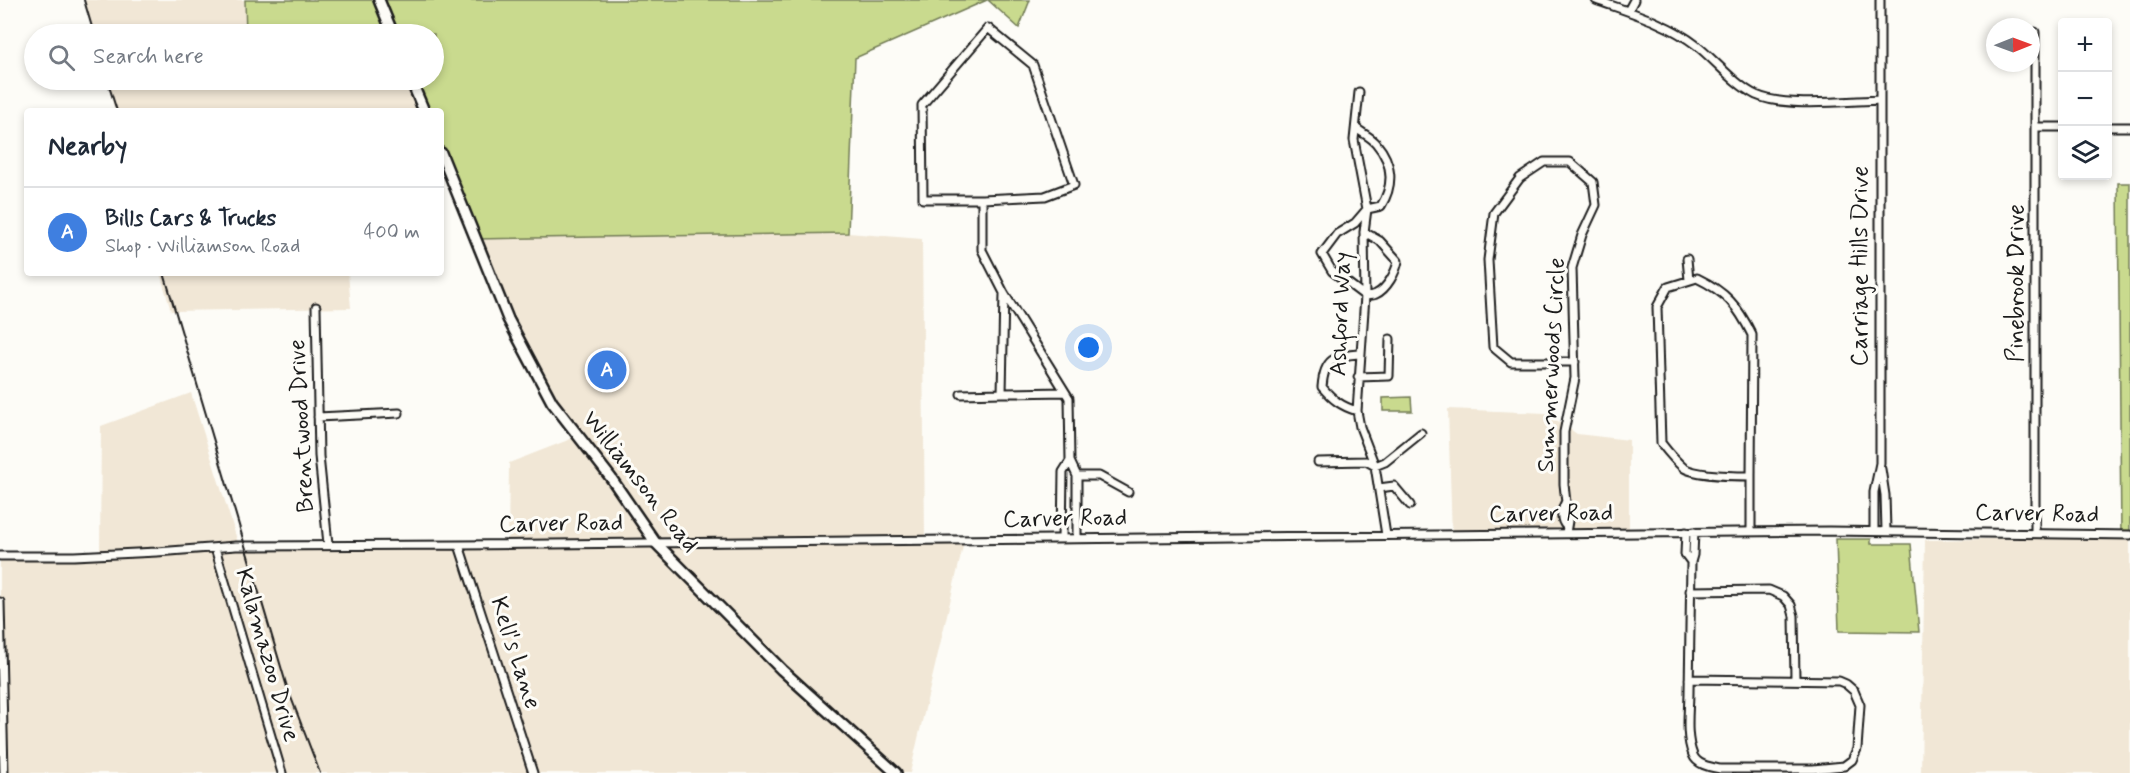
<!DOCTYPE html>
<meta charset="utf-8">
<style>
:root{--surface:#fff;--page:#f6f6f7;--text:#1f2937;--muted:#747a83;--line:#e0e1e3;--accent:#1f6fb2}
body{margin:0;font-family:Mynerve,sans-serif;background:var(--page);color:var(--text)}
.controls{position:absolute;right:18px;top:18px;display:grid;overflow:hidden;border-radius:6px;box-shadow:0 3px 9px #0003}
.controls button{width:54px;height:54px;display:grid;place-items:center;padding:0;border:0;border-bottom:2px solid var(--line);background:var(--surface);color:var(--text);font:30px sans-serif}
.compass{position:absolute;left:1986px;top:18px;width:54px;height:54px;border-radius:50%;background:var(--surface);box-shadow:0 3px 9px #0003;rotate:89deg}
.you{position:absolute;left:1089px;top:348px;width:21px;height:21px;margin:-15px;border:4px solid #fff;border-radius:50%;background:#1a73e8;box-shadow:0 0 0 9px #1a73e833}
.badge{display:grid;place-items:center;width:39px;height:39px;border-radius:50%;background:var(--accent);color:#fff;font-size:20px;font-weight:700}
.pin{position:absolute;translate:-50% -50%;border:3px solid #fff;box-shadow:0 2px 6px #0006}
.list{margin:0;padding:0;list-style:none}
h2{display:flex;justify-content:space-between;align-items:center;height:78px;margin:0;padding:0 24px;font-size:26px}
h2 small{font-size:20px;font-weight:400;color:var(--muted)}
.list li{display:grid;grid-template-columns:39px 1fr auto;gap:18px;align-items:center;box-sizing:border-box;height:90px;padding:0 24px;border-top:2px solid var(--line)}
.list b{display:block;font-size:22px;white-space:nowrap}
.list p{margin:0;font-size:20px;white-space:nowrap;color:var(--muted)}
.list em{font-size:20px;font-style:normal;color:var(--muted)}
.icon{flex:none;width:33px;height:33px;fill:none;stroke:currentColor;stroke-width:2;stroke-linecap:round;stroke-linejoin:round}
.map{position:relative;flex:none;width:2130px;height:773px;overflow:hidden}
.search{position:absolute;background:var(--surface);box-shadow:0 3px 9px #0003;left:24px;top:24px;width:420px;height:66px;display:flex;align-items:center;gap:15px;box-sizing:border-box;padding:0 21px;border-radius:33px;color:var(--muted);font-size:22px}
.panel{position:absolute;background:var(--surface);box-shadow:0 3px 9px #0003;left:24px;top:108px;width:420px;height:168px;border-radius:6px}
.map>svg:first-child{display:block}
.built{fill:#f1e7d6}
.green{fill:#c9da8e;stroke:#727b55;stroke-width:1.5}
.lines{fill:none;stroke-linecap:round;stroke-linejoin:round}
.street-casing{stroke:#1c1c1c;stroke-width:11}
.secondary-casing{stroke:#1c1c1c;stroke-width:14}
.street{stroke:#fdfcf7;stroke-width:7}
.secondary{stroke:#fdfcf7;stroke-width:9}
.rail{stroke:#1c1c1c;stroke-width:2}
.labels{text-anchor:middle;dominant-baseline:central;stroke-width:6;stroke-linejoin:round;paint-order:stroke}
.street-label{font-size:24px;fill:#1c1c1c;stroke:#fdfcf7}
</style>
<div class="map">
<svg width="2130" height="773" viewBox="0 0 2130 773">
<rect width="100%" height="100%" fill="#fdfcf7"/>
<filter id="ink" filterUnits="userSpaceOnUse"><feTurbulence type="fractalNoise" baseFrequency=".0167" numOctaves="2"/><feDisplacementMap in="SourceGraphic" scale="12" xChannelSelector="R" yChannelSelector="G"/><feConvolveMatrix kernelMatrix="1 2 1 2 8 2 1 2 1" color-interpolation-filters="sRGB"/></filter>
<g filter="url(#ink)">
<!-- built -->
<path class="built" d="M85,0H245L246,34H94Z
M107,80H411L422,111H115Z
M848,233L922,239L925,537L965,538L910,773H0V553L100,554L101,426L191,393L240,549L508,544L509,463L581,435L506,320L476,239Z
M160,273H348L351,308L171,311Z
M1448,409L1546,413L1577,434L1629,440V538L1452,537Z
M2130,537V773H1921L1925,540Z"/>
<!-- green -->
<path class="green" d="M245,0H987L855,58L848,233L476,239L441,166V111H422L411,80H434V34H246Z
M988,0H1030L1019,28Z
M2118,183H2130V537H2121Z
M1411,397L1412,411H1383V398Z
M1836,539H1871V544H1911L1919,632L1839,631Z"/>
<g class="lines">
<defs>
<path id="street" d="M1596,0C1629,12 1668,23 1696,45C1715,60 1735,85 1756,95C1785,108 1847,101 1879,100
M1628,11L1634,0
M2035,32V533
M1359,92L1354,140L1367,209L1364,232L1365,296L1357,411L1360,427L1375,466L1386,535
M2036,127H2062
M2108,127H2130
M1356,128C1362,133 1371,137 1376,143C1393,163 1394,185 1381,206L1367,209L1355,223L1337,234L1322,254L1332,271L1365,296C1369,295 1373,296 1376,294C1387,289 1396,272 1398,261L1380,241L1364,232
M982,199L1045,196L1074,185L1033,65L988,28L922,105L923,199H982V250L1004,293L1069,398L1070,461L1077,476V538
M1687,259L1689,280
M1697,278C1726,292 1738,306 1752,335L1751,476C1734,476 1698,476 1684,468C1675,461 1668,452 1661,443L1657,307L1668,287Z
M1004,293L1002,393L1065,392
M316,307L319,456L328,544
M1358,377L1389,376L1390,339
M961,394L1002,393
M1357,411C1341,406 1333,400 1322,387C1324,359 1334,355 1361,354
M318,417L399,413
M1318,462L1366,461L1375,466L1385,462L1421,433
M1881,469L1885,495L1886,531
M1077,476H1099L1128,492
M1379,488L1394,486L1410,505
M1565,503C1561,511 1560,520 1566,526
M1874,531V492L1880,463V0
M1686,532L1685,554L1691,562
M1751,532V476
M1566,533L1568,521L1564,484V432L1575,378L1572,268L1582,235L1596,205L1593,182L1570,162H1544L1520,178L1494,213L1488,260L1493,347L1511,362H1575
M1062,538L1063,472L1070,461
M459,545L533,773
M215,548L282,773
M0,556H74L157,552L236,546L459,545L1829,531L2130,535
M1690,591L1769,590L1783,596L1791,605L1794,616L1795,679
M0,602L4,773
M1689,679L1839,681L1846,684L1854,691L1860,705L1857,749L1852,760L1844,766L1813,769H1720C1710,767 1697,765 1693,755C1685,736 1689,710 1689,691C1690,648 1690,605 1691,562L1693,555L1694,532"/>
<path id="secondary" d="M379,0L393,34
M411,80L424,111
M441,153L508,319L552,402L611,478L655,542L782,670L896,773"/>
</defs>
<!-- street casing -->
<use href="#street" class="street-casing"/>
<!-- secondary casing -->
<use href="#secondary" class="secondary-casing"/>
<!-- street -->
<use href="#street" class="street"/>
<!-- secondary -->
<use href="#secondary" class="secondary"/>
<!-- rail -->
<path class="rail" d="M84,0L94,34
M107,80L117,111
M164,273L287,687L320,773"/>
</g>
</g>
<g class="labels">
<!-- street labels -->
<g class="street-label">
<text transform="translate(1860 266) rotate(-90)">Carriage Hills Drive</text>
<text transform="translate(2016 283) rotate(-90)">Pinebrook Drive</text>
<text transform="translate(1341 314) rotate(-88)">Ashford Way</text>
<text transform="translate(1552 365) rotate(-87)">Summerwoods Circle</text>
<text transform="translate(302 426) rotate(-93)">Brentwood Drive</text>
<text transform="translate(640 482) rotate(52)">Williamson Road</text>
<text transform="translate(1551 514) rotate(-1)">Carver Road</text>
<text transform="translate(2037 514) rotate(1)">Carver Road</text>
<text transform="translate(1065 519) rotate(-1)">Carver Road</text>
<text transform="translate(561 524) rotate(-1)">Carver Road</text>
<text transform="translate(515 653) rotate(72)">Kell's Lane</text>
<text transform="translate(267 655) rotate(74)">Kalamazoo Drive</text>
</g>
</g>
</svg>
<div class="controls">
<button>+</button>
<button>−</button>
<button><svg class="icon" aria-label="layers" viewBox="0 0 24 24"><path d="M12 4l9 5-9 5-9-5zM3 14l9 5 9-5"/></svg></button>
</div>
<svg class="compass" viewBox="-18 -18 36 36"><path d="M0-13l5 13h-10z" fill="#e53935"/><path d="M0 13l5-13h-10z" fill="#747a83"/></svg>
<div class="you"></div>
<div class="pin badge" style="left:607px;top:370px;background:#3f7fe0">A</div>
<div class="search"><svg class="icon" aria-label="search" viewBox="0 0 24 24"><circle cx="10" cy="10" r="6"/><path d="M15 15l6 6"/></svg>Search here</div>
<section class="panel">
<h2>Nearby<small></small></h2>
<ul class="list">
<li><span class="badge" style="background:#3f7fe0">A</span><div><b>Bills Cars &amp; Trucks</b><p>Shop · Williamson Road</p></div><em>400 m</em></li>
</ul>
</section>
</div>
